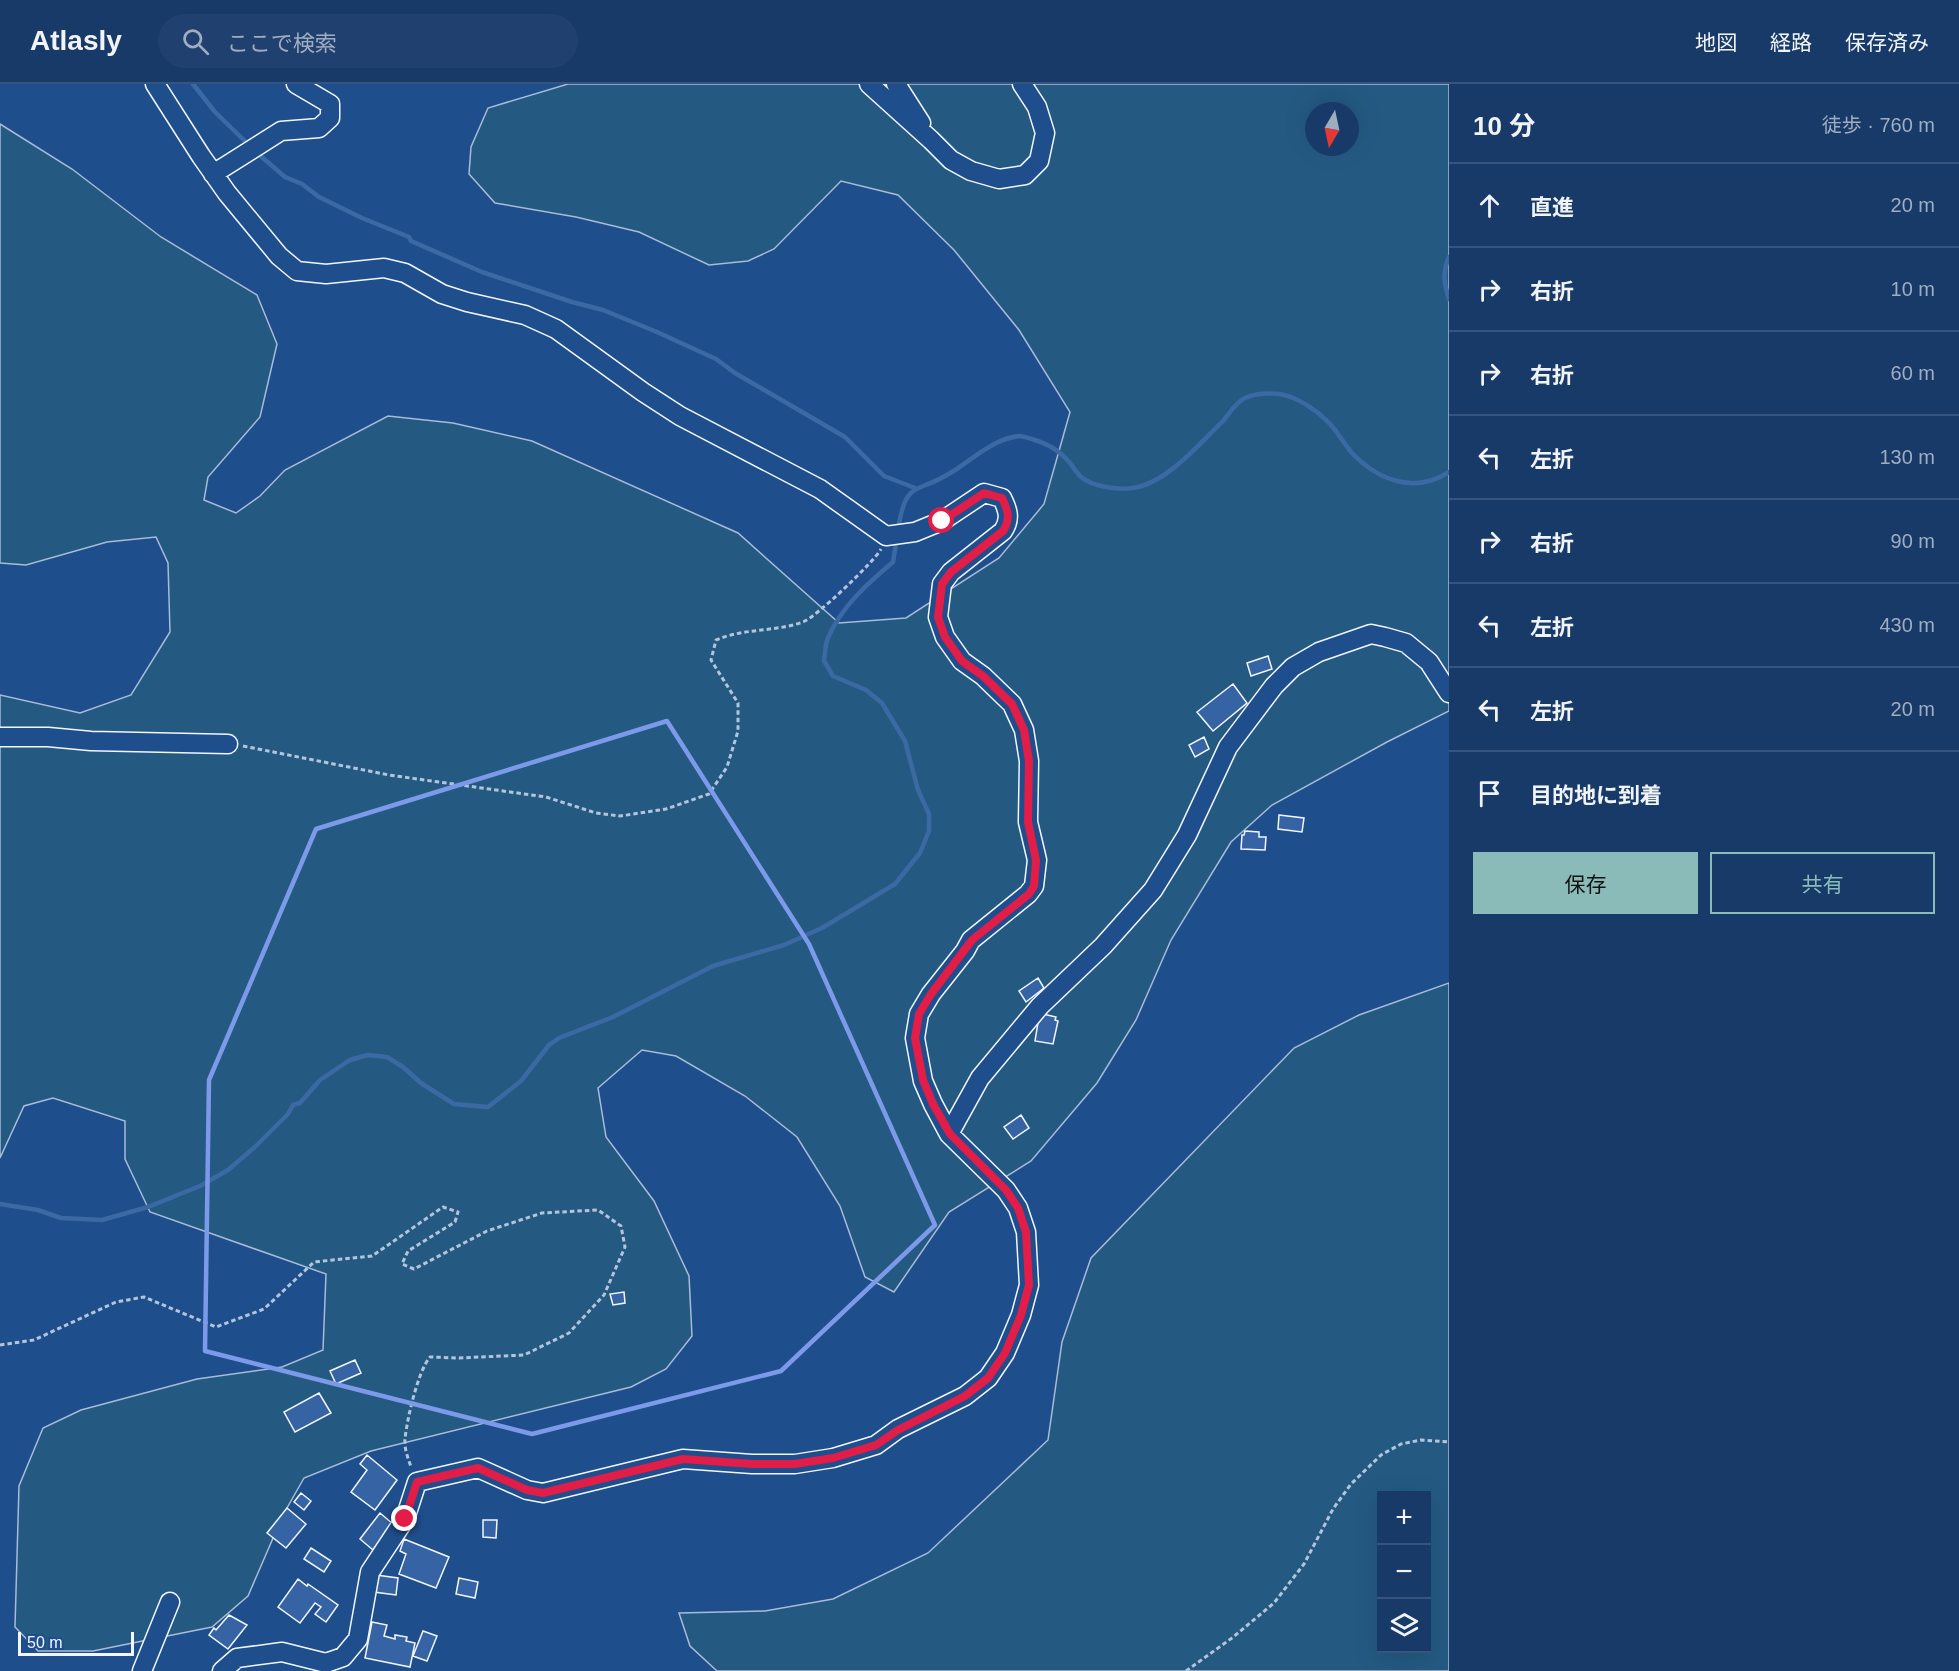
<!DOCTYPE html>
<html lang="ja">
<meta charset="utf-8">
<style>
:root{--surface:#173a69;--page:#20416f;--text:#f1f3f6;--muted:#9eadc0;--line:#36547d;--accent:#8bbbb9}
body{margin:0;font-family:Arial,"Noto Sans JP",sans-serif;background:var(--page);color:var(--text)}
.controls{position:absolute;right:18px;bottom:18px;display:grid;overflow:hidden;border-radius:0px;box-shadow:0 6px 24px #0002}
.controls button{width:54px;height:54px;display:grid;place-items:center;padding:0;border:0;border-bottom:2px solid var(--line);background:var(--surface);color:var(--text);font:30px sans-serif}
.compass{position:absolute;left:1305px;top:18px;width:54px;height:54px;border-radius:50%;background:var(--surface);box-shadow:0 6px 24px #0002;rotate:189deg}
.scale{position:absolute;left:18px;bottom:15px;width:116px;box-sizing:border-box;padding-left:6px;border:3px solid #f2f6ff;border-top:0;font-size:16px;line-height:21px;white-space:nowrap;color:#f2f6ff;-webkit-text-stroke:4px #1f4e8c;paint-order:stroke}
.stop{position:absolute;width:18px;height:18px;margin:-14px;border:4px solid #e11d48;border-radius:50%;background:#fff}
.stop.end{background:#e11d48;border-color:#fff;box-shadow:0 2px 6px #0008}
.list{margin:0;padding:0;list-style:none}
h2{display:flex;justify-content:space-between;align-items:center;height:78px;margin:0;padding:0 24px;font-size:26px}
h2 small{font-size:20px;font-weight:400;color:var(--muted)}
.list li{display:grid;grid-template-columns:39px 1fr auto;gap:18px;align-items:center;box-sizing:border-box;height:84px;padding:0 24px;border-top:2px solid var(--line)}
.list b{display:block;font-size:22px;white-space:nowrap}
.list em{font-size:20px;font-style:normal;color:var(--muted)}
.actions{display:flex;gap:12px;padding:18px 24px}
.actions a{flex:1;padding:14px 0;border:2px solid var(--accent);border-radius:0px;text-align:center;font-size:21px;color:var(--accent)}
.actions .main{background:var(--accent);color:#111}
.icon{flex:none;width:33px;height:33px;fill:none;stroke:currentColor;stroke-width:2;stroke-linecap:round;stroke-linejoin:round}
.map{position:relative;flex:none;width:1449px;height:1587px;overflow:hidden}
header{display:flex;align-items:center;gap:36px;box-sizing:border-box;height:84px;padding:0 30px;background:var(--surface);border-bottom:2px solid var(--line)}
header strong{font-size:28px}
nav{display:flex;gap:33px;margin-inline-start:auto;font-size:21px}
.search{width:420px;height:54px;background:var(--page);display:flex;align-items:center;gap:15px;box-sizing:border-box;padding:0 21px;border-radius:33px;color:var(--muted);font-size:22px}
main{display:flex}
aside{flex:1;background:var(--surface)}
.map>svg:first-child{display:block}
.green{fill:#245a82;stroke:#a8bbd7;stroke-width:1.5;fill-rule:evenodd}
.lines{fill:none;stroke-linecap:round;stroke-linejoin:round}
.stream{stroke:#3b69a3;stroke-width:4.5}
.building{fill:#3563a3;stroke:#f2f6ff;stroke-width:1.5}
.minor-casing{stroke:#f2f6ff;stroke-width:21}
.path{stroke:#b3c4dc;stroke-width:3;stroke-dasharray:4.5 3;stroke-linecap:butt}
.minor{stroke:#1f4e8c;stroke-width:18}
.route{stroke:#e11d48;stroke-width:8}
.marked{fill:none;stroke:#7d9aea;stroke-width:4.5;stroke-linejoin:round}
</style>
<header>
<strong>Atlasly</strong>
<div class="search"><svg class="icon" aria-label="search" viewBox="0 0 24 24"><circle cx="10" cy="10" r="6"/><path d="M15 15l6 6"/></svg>ここで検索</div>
<nav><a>地図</a><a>経路</a><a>保存済み</a></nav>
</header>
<main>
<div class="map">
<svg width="1449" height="1587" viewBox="0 0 1449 1587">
<rect width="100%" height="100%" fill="#1f4e8c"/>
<!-- green -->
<path class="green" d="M568,0H1449V627L1387,658L1272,721L1231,758L1171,856L1136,936L1097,999L1031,1077L949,1128L894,1208L865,1193L840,1122L797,1053L745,1012L676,972L642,966L598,1004L606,1053L654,1117L689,1192L692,1252L666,1285L631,1303L371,1367L304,1394L283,1431L248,1512L212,1543L93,1567H38L15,1543L19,1402L43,1344L81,1326L197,1295L282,1283L323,1266L326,1190L150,1128L125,1075V1037L53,1014L24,1022L0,1074V611L80,629L131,611L170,548L168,479L156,453L107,458L26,481L0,479V40L72,85L161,153L257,211L277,260L260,333L208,393L204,416L236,429L260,412L285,386L388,332L453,339L532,357L738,449L839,539L906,534L999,474L1044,420L1070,328L1019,246L954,166L898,111L841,97L774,165L748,177L709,181L639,148L576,133L495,119L469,90L471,63L488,24ZM1314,27H1350V63H1314Z
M1449,899V1587H717L690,1562L679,1529L765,1527L833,1515L928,1469L1048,1356L1062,1258L1091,1174L1294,964L1359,931ZM1382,1412H1426V1564H1382Z"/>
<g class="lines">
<!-- stream -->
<path class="stream" d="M193,0L215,28L250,62
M256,68L285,93L302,100L319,113L362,134L409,153L411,157L482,188L572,218L603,226L657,248L716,275L735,289L845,353L884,392L915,404
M1449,173C1442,188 1444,200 1449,215
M898,446C906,394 916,411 952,388C973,375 993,355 1019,352C1023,352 1028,354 1032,355C1048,360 1059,366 1070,379C1073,383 1077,389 1081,393C1093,403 1118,406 1133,404C1167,399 1199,360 1223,337C1229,330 1236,318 1245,314C1255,309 1269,309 1280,310C1297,313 1315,325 1327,337C1337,346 1343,359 1352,369C1379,397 1415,410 1449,388
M0,1120L38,1126L61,1134L102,1136L148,1123L200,1102L228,1086L256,1062L288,1030L293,1021L300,1019L320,996L350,976L368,971L387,973L403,983L421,999L454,1020L488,1023L521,997L549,961L559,954L613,933L713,882L784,861L822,844L895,800L920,769L929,747V730L918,706L905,657L882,619L866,606L833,592L824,577C825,570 825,561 828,554C841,523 868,499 893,478L897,454"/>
</g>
<!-- building -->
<path class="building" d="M1268,572L1272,585L1251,592L1247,579Z
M1233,600L1247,619L1213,647L1197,628Z
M1204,653L1209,665L1195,673L1189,661Z
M1279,731L1304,734L1302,748L1278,745Z
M1245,747L1259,748V753H1266L1265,766L1241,765L1242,751H1244Z
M1038,894L1044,904L1026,918L1019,907Z
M1043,930L1056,933L1055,936L1058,937L1053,960L1035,957L1039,933L1042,934Z
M1021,1031L1029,1044L1013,1055L1004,1043Z
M624,1208L625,1219L613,1221L610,1210Z
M355,1276L361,1289L336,1300L330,1287Z
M319,1309L331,1329L295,1348L284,1328Z
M367,1371L397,1396L375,1426L351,1408L367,1386L360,1380Z
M301,1409L311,1417L304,1426L294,1418Z
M287,1424L306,1440L286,1464L267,1449Z
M380,1429L393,1440L373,1466L360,1455Z
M483,1436H497L496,1454L483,1453Z
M404,1455L449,1473L436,1504L399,1490L406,1470L400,1467Z
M311,1464L331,1477L324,1488L304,1475Z
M376,1491L398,1494L396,1511L374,1508Z
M459,1494L478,1498L475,1514L456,1510Z
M298,1495L307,1502L308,1500L338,1521L326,1538L315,1530L321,1523L315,1519L300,1539L278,1523Z
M229,1531L247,1541L228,1565L209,1551L214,1544L216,1546Z
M372,1538L387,1541L384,1552L395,1555V1551L407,1553L406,1557L415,1559L410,1583L365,1574Z
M423,1547L437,1552L427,1577L413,1572Z"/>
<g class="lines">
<defs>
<path id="minor" d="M155,0L201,72L227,109L279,172L297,187L326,190L384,184L405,189L442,210L467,218L525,231L556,245L643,308L680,332L820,405L886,452L915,448L942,437L984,409L1002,414C1008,426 1011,435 1003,447L951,488L942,500L938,533L945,553L962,577L983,592L1012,620L1024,646L1029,677L1028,738L1037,776L1034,802L1028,810L971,856L965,867L931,910L919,930L915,954L923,997L933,1020L949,1050L1006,1106L1018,1124L1026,1148L1029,1201L1021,1231L1005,1269L988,1294L965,1312L898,1345L876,1361L833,1374L795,1380H752L683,1375L543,1409L527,1406L478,1384L417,1398L405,1435L370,1488L358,1555L343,1573L326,1579L282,1568L237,1574L222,1587
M869,0L931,56L951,76L971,87L999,95L1025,91L1039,77L1045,49L1037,23L1022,0
M896,0L921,39
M213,90L281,47L319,44L330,34V20L296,0
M0,653H48L91,657L228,660
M949,1050L980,994L1040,922L1103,862L1153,806L1187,751L1228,663L1274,602L1293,583L1319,568L1371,550L1385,553L1406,559L1429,578L1449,609
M142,1587L170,1518"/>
</defs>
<!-- minor casing -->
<use href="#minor" class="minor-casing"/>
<!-- path -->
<path class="path" d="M243,662L389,691L546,713L596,729L620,732L666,725L709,710L727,683L738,647V619L711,576L716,556C744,544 775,548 803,538C815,534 875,477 881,465
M0,1261L34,1256L116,1218L144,1213L216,1243L264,1225L314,1178L372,1172L443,1123L458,1128L455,1138L408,1167L402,1180L414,1185L487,1147L542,1129L598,1126L621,1142L625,1163L604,1211L569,1249L524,1271L459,1274L430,1273C418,1287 407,1335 405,1355C404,1364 408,1374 411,1383
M1186,1587L1232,1554L1274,1519L1304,1480L1333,1425L1351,1400L1381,1371L1401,1360L1421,1356L1449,1358"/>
<!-- minor -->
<use href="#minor" class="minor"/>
</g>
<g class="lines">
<!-- route -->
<path class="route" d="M405,1435L417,1398L478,1384L527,1406L543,1409L683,1375L752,1380H795L833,1374L876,1361L898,1346L965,1312L988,1294L1005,1269L1021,1231L1029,1201L1026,1148L1018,1124L1006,1106L950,1050L933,1020L923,996L915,954L919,930L931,910L972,856L1029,810L1034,802L1036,776L1028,738L1029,677L1024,646L1012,620L983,592L962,577L945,553L938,533L942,500L951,488L1003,447C1011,435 1008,426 1002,414L984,409L942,437"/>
</g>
<!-- marked area -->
<path class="marked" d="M667,637L809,860L935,1141L781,1287L532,1350L205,1267L209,996L316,745Z"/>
</svg>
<div class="controls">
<button>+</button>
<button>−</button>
<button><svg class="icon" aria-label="layers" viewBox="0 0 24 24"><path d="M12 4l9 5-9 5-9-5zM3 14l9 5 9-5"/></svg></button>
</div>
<svg class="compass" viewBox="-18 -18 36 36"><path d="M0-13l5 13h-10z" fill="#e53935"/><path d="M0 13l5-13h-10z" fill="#9eadc0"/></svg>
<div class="scale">50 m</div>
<div class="stop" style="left:942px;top:437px"></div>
<div class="stop end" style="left:405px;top:1435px"></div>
</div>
<aside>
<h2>10 分<small>徒歩 · 760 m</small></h2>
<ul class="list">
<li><svg class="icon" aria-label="ahead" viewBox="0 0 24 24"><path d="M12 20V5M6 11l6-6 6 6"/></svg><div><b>直進</b></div><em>20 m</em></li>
<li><svg class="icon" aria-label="right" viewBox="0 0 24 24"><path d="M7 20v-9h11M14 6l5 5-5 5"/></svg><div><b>右折</b></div><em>10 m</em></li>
<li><svg class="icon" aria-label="right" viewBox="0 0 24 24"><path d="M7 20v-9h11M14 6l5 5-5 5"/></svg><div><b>右折</b></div><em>60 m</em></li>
<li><svg class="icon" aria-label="left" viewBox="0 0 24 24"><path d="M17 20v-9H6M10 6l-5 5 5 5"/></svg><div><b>左折</b></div><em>130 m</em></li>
<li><svg class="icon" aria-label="right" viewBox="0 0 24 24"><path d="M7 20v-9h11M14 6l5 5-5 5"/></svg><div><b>右折</b></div><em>90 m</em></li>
<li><svg class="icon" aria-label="left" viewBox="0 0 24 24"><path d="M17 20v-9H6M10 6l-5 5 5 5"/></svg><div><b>左折</b></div><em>430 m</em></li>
<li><svg class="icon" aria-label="left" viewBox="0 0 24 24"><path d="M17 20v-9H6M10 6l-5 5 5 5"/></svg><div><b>左折</b></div><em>20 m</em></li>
<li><svg class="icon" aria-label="arrive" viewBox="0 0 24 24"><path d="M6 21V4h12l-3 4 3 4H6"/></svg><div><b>目的地に到着</b></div></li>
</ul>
<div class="actions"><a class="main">保存</a><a>共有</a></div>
</aside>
</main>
